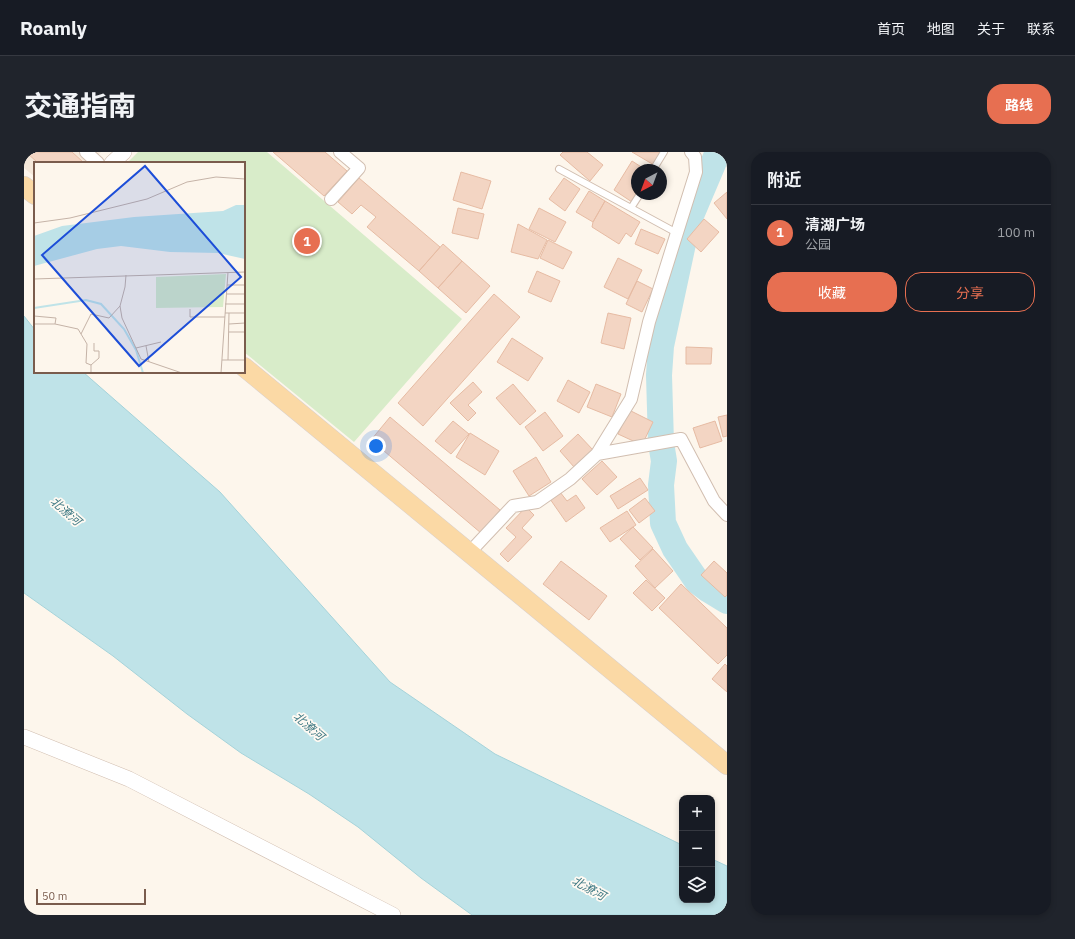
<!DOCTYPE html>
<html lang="zh">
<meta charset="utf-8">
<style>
:root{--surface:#171b24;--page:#20242c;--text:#f1f3f6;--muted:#9ea1a6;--line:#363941;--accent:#e76f51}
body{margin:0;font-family:"IBM Plex Sans","Noto Sans SC",sans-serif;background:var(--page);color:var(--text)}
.controls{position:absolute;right:12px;bottom:12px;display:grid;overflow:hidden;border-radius:8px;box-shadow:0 2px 6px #0003}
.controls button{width:36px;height:36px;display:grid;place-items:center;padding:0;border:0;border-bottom:1px solid var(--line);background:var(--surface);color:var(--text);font:20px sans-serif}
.compass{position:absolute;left:607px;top:12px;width:36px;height:36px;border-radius:50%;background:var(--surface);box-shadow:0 2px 6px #0003;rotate:221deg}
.scale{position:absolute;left:12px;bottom:10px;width:110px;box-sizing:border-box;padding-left:4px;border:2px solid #7a5c4d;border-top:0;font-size:11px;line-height:14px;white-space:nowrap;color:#7a5c4d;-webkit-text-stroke:3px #fffaf3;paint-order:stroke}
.you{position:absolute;left:352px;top:294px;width:14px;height:14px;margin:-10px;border:3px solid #fff;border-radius:50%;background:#1a73e8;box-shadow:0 0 0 6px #1a73e833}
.badge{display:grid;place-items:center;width:26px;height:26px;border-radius:50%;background:var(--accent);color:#fff;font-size:13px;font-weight:700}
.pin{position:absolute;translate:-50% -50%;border:2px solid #fff;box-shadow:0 1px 4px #0006}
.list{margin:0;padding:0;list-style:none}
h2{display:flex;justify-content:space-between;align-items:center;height:52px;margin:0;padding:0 16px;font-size:17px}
h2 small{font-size:13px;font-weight:400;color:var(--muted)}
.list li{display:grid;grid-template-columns:26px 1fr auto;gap:12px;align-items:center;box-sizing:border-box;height:56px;padding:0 16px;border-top:1px solid var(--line)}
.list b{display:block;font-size:15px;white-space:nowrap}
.list p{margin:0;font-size:13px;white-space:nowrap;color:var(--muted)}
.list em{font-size:13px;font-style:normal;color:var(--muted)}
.actions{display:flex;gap:8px;padding:12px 16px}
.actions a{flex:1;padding:9px 0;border:1px solid var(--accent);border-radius:16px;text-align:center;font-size:14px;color:var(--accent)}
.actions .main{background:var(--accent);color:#fff}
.icon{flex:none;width:22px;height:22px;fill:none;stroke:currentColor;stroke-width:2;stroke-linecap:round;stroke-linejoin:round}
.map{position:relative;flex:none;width:703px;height:763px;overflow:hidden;border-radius:16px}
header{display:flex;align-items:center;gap:24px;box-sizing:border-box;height:56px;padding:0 20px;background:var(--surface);border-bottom:1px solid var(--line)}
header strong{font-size:19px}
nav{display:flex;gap:22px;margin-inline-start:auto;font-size:14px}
.intro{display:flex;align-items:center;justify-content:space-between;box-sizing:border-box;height:96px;padding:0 24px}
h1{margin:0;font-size:28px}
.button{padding:10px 18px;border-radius:16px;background:var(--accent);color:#fff;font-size:14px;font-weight:700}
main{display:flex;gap:24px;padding:0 24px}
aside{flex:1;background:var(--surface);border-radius:16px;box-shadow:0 2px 6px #0003}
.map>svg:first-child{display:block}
.residential{fill:#f5e8da}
.green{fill:#d8ecc9}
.water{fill:#bfe3e8;stroke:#a5d3da}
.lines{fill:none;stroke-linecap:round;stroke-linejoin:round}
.river{stroke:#bfe3e8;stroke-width:26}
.building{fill:#f3d5c3;stroke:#e6bba3}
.service-casing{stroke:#d1beb0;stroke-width:8}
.minor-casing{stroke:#d1beb0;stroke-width:14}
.tertiary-casing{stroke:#d1beb0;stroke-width:16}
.primary-casing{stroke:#dad1cd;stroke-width:20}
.service{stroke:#fff;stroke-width:6}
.minor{stroke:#fff;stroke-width:12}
.tertiary{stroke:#fff;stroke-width:15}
.primary{stroke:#fbd9a5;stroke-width:19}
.labels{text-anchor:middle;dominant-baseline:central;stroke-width:3.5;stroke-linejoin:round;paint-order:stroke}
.water-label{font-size:12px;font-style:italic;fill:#437c86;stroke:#fffaf3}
.inset-river{fill:none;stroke:#bfe3e8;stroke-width:2}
.inset-road{fill:none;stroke:#c5b3a7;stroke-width:1}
.view{fill:#1d4ed8;fill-opacity:0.15;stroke:#1d4ed8;stroke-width:2}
.inset-edge{fill:none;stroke:#7a5c4d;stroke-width:2}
</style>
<header>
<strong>Roamly</strong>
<nav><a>首页</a><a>地图</a><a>关于</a><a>联系</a></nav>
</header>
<div class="intro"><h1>交通指南</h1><a class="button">路线</a></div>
<main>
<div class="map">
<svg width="703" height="763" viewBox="0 0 703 763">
<rect width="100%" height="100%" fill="#fdf6ec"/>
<!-- residential -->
<path class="residential" d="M0,0H77L66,11H11V25L0,16Z"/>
<!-- green -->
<path class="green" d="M114,0H243L438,167L330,290L220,200V11H103Z"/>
<!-- water -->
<path class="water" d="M0,164L11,178V220H59L196,340L366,530L471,602L658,693V748H688V707L703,714V763H448L397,726L334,675L285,642L217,601L163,562L89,504L0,441Z"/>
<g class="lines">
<!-- river -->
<path class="river" d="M694,0L663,73L637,194L635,223L637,291L640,309L637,333L639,371L651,397L673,429L685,438L703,449"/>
</g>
<!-- building -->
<path class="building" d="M2,0H48L59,10L58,11H14Z
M249,0H301L323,19L300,44Z
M539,0H563L579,13L566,29L536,3Z
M608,0H637L630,13Z
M608,9L622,18H613V42L608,50L590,38Z
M437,20L467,29L458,57L429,48Z
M335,26L416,95L395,119L343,75L352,65L337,53L328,62L314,50Z
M540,26L556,37L541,59L525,47Z
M565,39L581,49L569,70L552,60Z
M703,40V67L690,51Z
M581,49L616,70L607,85L602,81L595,92L568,75L569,70Z
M434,56L460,62L454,87L428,81Z
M515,56L542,70L531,90L505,77Z
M680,67L695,80L677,100L663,87Z
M494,72L523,88L514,107L487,100Z
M617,77L641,87L634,102L611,92Z
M524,88L548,100L539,117L516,106Z
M419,92L438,109L414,136L395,119Z
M594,106L618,118L604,147L580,135Z
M438,109L466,134L442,161L414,136Z
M513,119L536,129L527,150L504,140Z
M613,129L629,137L618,160L602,152Z
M470,142L496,165L399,274L374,251Z
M584,161L607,166L600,197L577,191Z
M488,186L519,206L504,229L473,210Z
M662,195L688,196L687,212H662Z
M544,228L566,240L555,261L533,249Z
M449,230L458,240L444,253L452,261L444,269L426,251Z
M489,232L512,259L496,273L472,246Z
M572,232L597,242L588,265L563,255Z
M605,258L629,270L618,293L594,282Z
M521,260L539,284L519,299L501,275Z
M703,263V284L699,285L694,265Z
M366,265L476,358L457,381L347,288Z
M429,269L445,282L427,302L411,289Z
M691,269L698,289L676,296L669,276Z
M446,281L475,299L461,323L432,305Z
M554,282L569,298L550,315L536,299Z
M512,305L527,330L505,344L489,319Z
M578,309L593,325L573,343L558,327Z
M616,326L624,338L594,357L586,344Z
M536,340L543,349L552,343L561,356L542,370L526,347Z
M621,346L631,359L615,371L605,358Z
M502,355L510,363L498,376L508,385L484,410L476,402L492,385L482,376Z
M603,359L612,373L586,390L576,376Z
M609,375L629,396L616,408L596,387Z
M629,397L649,419L631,436L611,414Z
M537,409L583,444L565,468L519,432Z
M690,409L703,421V443L701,445L677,423Z
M622,428L641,446L628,459L609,441Z
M657,432L703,476V503L694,512L635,456Z
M701,512L703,514V540L688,527Z"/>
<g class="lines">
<defs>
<path id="service" d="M535,17L653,81
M629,18L640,0
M607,56L616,42"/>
<path id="minor" d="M62,0L74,11
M307,47L335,16L316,0
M573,302L657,287L690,349L703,363
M445,401L489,354L513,350L546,327L573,302L607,247L625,170L672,20L671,5L667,0"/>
<path id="tertiary" d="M88,11L100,0
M0,585L105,627L369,763"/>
<path id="primary" d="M0,34L11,43
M220,215L703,613"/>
</defs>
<!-- service casing -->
<use href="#service" class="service-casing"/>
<!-- minor casing -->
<use href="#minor" class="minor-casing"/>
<!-- tertiary casing -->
<use href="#tertiary" class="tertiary-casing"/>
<!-- primary casing -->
<use href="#primary" class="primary-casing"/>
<!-- service -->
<use href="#service" class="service"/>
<!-- minor -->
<use href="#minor" class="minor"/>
<!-- tertiary -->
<use href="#tertiary" class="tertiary"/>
<!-- primary -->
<use href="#primary" class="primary"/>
</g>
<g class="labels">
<!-- water labels -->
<g class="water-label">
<text transform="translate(42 359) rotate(41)">北潦河</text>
<text transform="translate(285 574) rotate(41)">北潦河</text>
<text transform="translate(565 736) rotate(29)">北潦河</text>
</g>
</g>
<!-- overview -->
<g transform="translate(10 10)">
<rect width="211" height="211" fill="#fdf6ec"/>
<path d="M192,112L189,145L122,146V115Z" fill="#d8ecc9"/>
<path d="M202,43H211V97L184,91L136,90L87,84L63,87L0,104V74L28,64L100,55L189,49Z" fill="#bfe3e8"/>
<path class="inset-river" d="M0,146L52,138L67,142L90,167L102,188L109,211"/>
<path class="inset-road" d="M0,61L36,56L113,37L153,20L182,15L211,17M92,113L91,125L86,144L88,156L107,197L148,211M0,117L211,110M193,123H211M192,132H211M191,142H211M156,147V155H191M191,151H211M0,154L22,156L21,162M0,162H21L44,167L53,182L52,201L57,203M195,162L211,161M195,170H211M47,172L57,152L75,156L86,144M112,184L115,200M102,186L127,180M188,198H211M194,198L195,151M57,211V203L65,196V189H60V181M187,211L194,110"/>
<path class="view" d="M111,4L207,115L105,204L8,93Z"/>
<rect width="211" height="211" class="inset-edge"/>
</g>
</svg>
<div class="controls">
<button>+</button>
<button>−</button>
<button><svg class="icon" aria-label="layers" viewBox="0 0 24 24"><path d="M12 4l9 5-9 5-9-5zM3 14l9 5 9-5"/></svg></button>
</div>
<svg class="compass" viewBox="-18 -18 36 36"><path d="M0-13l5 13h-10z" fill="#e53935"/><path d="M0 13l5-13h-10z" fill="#9ea1a6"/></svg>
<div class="scale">50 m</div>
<div class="you"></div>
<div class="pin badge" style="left:283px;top:89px">1</div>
</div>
<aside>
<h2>附近<small></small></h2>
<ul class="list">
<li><span class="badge">1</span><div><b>清湖广场</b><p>公园</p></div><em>100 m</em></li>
</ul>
<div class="actions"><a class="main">收藏</a><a>分享</a></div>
</aside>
</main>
